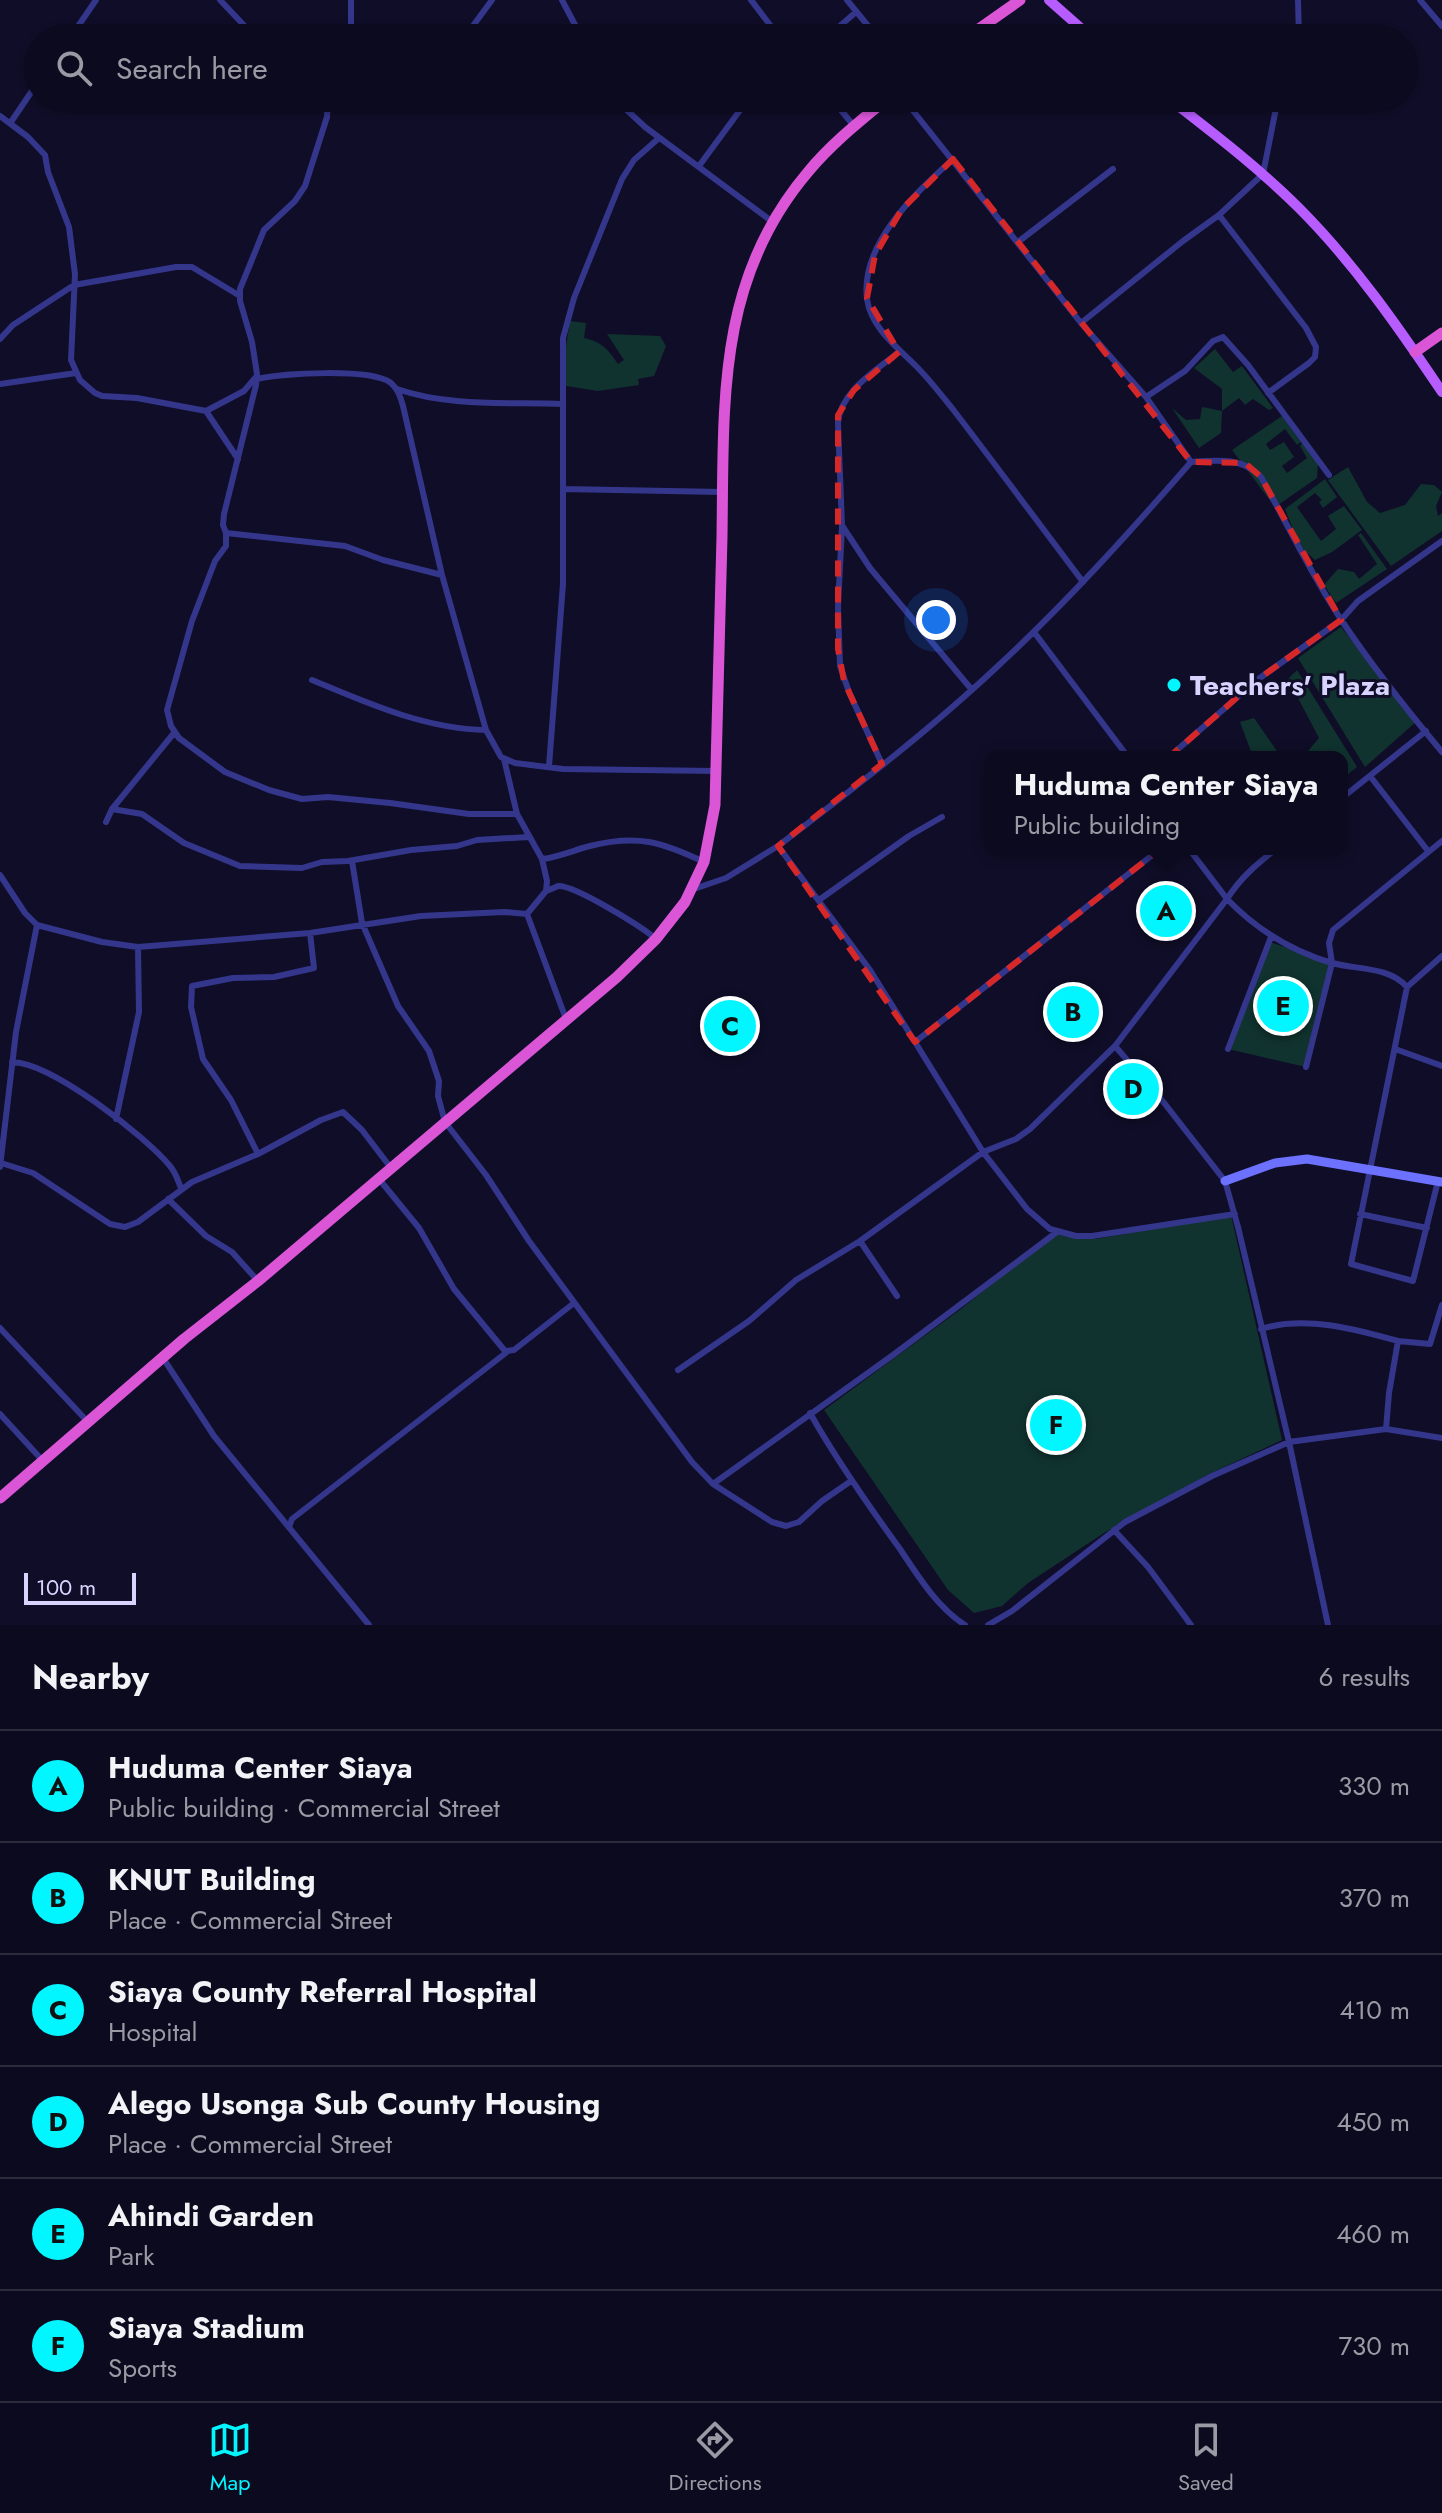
<!DOCTYPE html>
<meta charset="utf-8">
<style>
:root{--surface:#0c0a1e;--page:#151327;--text:#f1f3f6;--muted:#9a9aa4;--line:#2c2b3c;--accent:#01f6ff}
body{margin:0;font-family:Jost,sans-serif;background:var(--page);color:var(--text)}
.scale{position:absolute;left:24px;bottom:20px;width:112px;box-sizing:border-box;padding-left:8px;border:4px solid #d7d5ff;border-top:0;font-size:22px;line-height:28px;white-space:nowrap;color:#d7d5ff;-webkit-text-stroke:6px #100d28;paint-order:stroke}
.you{position:absolute;left:936px;top:620px;width:28px;height:28px;margin:-20px;border:6px solid #fff;border-radius:50%;background:#1a73e8;box-shadow:0 0 0 12px #1a73e833}
.badge{display:grid;place-items:center;width:52px;height:52px;border-radius:50%;background:var(--accent);color:#111;font-size:26px;font-weight:700}
.pin{position:absolute;translate:-50% -50%;border:4px solid #fff;box-shadow:0 2px 8px #0006}
.popup{position:absolute;left:984px;top:751px;width:364px;height:104px;box-sizing:border-box;display:grid;place-content:center;border-radius:16px;background:var(--surface);filter:drop-shadow(0 2px 6px #0005);font-size:26px;white-space:nowrap;color:var(--muted)}
.popup b{font-size:30px;color:var(--text)}
.popup::after{content:'';position:absolute;left:50%;top:100%;margin-left:-16px;border:16px solid transparent;border-top-color:var(--surface)}
.list{margin:0;padding:0;list-style:none}
h2{display:flex;justify-content:space-between;align-items:center;height:104px;margin:0;padding:0 32px;font-size:34px}
h2 small{font-size:26px;font-weight:400;color:var(--muted)}
.list li{display:grid;grid-template-columns:52px 1fr auto;gap:24px;align-items:center;box-sizing:border-box;height:112px;padding:0 32px;border-top:2px solid var(--line)}
.list b{display:block;font-size:30px;white-space:nowrap}
.list p{margin:0;font-size:26px;white-space:nowrap;color:var(--muted)}
.list em{font-size:26px;font-style:normal;color:var(--muted)}
.icon{flex:none;width:44px;height:44px;fill:none;stroke:currentColor;stroke-width:2;stroke-linecap:round;stroke-linejoin:round}
.map{position:relative;flex:none;width:1442px;height:1625px;overflow:hidden}
.search{position:absolute;background:var(--surface);box-shadow:0 2px 6px #0004;left:24px;right:24px;top:24px;height:88px;display:flex;align-items:center;gap:20px;box-sizing:border-box;padding:0 28px;border-radius:44px;color:var(--muted);font-size:30px}
.sheet{height:776px;background:var(--surface)}
nav{display:flex;justify-content:space-around;align-items:center;box-sizing:border-box;height:112px;border-top:2px solid var(--line);background:var(--surface);font-size:22px;color:var(--muted)}
nav a{display:grid;justify-items:center;gap:4px}
nav .on{color:var(--accent)}
.map>svg:first-child{display:block}
.green{fill:#10332f}
.lines{fill:none;stroke-linecap:round;stroke-linejoin:round}
.minor{stroke:#34368c;stroke-width:6}
.secondary{stroke:#6c71ff;stroke-width:9}
.primary{stroke:#b75cff;stroke-width:10}
.trunk{stroke:#db56d7;stroke-width:11}
.marked{fill:none;stroke:#d62828;stroke-width:6;stroke-dasharray:16 10;stroke-linejoin:round}
.poi-dot{fill:#01f6ff;stroke:#100d28;stroke-width:3}
.labels{text-anchor:middle;dominant-baseline:central;stroke-width:6;stroke-linejoin:round;paint-order:stroke}
.poi-label{font-size:28px;font-weight:bold;fill:#d7d5ff;stroke:#100d28;text-anchor:start}
</style>
<div class="map">
<svg width="1442" height="1625" viewBox="0 0 1442 1625">
<rect width="100%" height="100%" fill="#100d28"/>
<!-- green -->
<path class="green" d="M570,321L586,323L584,338C602,342 608,349 618,364L624,360L607,334L660,336L666,346L654,376L638,379L639,385L598,391L560,385Z
M1215,349L1233,372L1242,366L1273,408L1269,410L1253,399L1245,405L1239,398L1222,411L1221,433L1199,448L1172,408L1186,420L1200,419L1202,407L1222,411V389L1194,368Z
M1282,416L1301,442L1297,445L1285,429L1266,444L1270,450L1284,442L1294,457L1282,466L1287,473L1307,458L1300,446L1302,443L1318,463L1317,478L1275,507L1232,450Z
M1348,467L1367,502L1380,513L1405,505L1421,484L1434,485L1442,492L1436,506L1438,516L1442,513V531L1391,566L1328,480Z
M1325,479L1337,497L1323,508L1319,502L1322,500L1315,493L1297,507L1321,541L1336,529L1328,516L1344,506L1362,530L1332,552L1315,560L1300,547L1285,509Z
M1361,533L1387,569L1336,603L1324,585L1338,569L1354,572L1359,579L1377,564L1358,535Z
M1341,627L1417,721L1365,767L1298,658Z
M1297,670L1357,767L1342,779V757H1303L1319,738L1288,679Z
M1254,718L1281,757H1253L1240,722Z
M1270,942L1332,963L1306,1067L1228,1049Z
M1231,1215L1282,1440L1205,1476L1104,1533L1028,1583L1002,1606L974,1613L948,1590L824,1410L961,1309L1057,1232L1096,1239Z"/>
<g class="lines">
<!-- minor -->
<path class="minor" d="M220,0L256,38
M562,0L582,38
M751,0L780,38
M847,0L878,38
M1298,0L1299,38
M1420,0L1442,26
M70,38L96,0
M346,38L351,28V0
M464,38L492,0
M826,38L856,12
M328,98L327,117L305,186L295,201L264,230L240,289V301L252,342L257,374L256,385L224,514L223,525L226,533V546L215,561L192,621L167,710L171,726L179,738L225,772L269,790L302,799L328,797L390,803L469,814H517
M353,98L361,100L367,98
M614,98L645,127L774,223
M831,98L854,126
M903,98L1081,323L1146,397L1191,462
M0,116L28,137L45,155L48,172L69,227L75,274L71,360L80,380L95,393L102,396L137,398L206,411L244,391L256,377
M11,122L38,82
M953,159C917,192 860,243 867,299C871,328 897,347 916,366C930,380 943,397 955,412C998,468 1040,525 1083,582
M699,166L749,98
M1219,215L1306,328L1316,347L1315,357L1309,363L1268,393
M1018,242L1113,169
M1081,323L1183,241L1219,215L1263,174L1278,98
M0,339L13,325L74,285L176,267H192L240,296
M257,379C283,373 371,368 391,383C398,389 401,398 403,406L442,575L486,730L501,757L515,763L563,769L716,771
M0,384L76,373
M397,389C449,407 508,402 562,404
M1146,397L1185,371L1213,341L1223,337L1248,365L1329,475
M206,411L238,459
M563,489L722,492
M843,527L870,568L972,690
M226,533L345,546L383,560L442,575
M1034,632L1128,757
M312,680C367,703 425,729 486,730
M1169,757L1257,680L1341,620L1358,601L1442,541
M882,764L849,692L840,666L838,607L842,526L838,423C840,391 878,369 900,351
M549,766L563,584V338L574,298L622,179L634,160L659,138
M1370,776L1428,851
M1342,798L1426,731
M112,809L142,814L184,843L240,866L302,868L322,862L348,861L411,850L457,846L477,840L529,837
M106,822L112,809L174,733
M778,846C853,789 930,730 999,665C1067,602 1130,532 1191,462C1217,460 1243,457 1261,477C1288,525 1311,575 1342,621C1372,666 1407,710 1442,752
M1189,849L1227,899L1115,1046L1165,1104L1225,1181L1238,1227L1289,1442L1328,1625
M1276,849C1256,865 1241,877 1227,899C1256,929 1291,951 1332,963C1357,970 1388,966 1407,987L1351,1264L1413,1281L1438,1181
M542,859C559,857 574,850 590,846C637,834 662,842 704,862
M352,861L362,923L398,1006L429,1051L439,1081L438,1096L445,1122L486,1175L529,1241L692,1462L713,1484L893,1355L1057,1232
M0,875L25,913L37,925L102,942L138,947L310,933L421,916L504,912L527,914L546,891L547,881L542,859L517,814L504,759
M691,890L726,878L778,846L870,970L915,1042L1160,849
M546,891C547,891 558,886 558,886C575,885 642,927 656,939
M819,900L909,836L942,817
M527,914L566,1019
M1407,987L1442,956
M915,1042L983,1152L1027,1209L1050,1229L1076,1236H1092L1235,1214
M1228,1049L1271,937
M1395,1049L1442,1066
M12,1062C52,1063 144,1135 170,1166C176,1173 178,1181 181,1188
M1306,1067L1332,963L1329,943L1333,930L1442,841
M116,1119L139,1012L138,947
M258,1154L231,1100L203,1059L191,1007L192,986L233,978L274,977L314,968L310,933
M1,1163L33,1173L110,1224L125,1227L138,1222L192,1182L258,1154L321,1120L343,1112L362,1130L391,1168
M0,1167L16,1032L37,925
M379,1179L419,1228L454,1289L505,1351L514,1350L574,1303
M168,1199L206,1236L232,1252L258,1281
M1360,1214L1427,1228
M897,1296L860,1241L983,1152L1016,1139L1030,1129L1115,1046
M0,1328L88,1422
M1261,1329C1305,1315 1355,1329 1398,1341
M163,1358L214,1436L369,1625
M678,1370L749,1321L796,1280L860,1241
M810,1413C837,1461 868,1505 900,1549C918,1576 937,1607 965,1625
M0,1414L43,1461
M1386,1429L1389,1393L1398,1341L1430,1344L1442,1305
M713,1484L772,1522L786,1526L799,1522L822,1501L851,1481
M289,1527L292,1519L507,1352
M1114,1530L1148,1567L1191,1625
M988,1625L1012,1611L1125,1522L1212,1476L1289,1442L1386,1429L1442,1438"/>
<!-- secondary -->
<path class="secondary" d="M1225,1181L1275,1163L1307,1159L1442,1182"/>
<!-- primary -->
<path class="primary" d="M1049,0L1092,38
M1168,98C1213,133 1259,168 1299,208C1354,263 1399,328 1442,392"/>
<!-- trunk -->
<path class="trunk" d="M966,38L1020,0
M1415,352L1442,333
M0,1498L184,1339L258,1281L617,977L656,939L685,902L704,862L715,805C717,715 720,626 722,537C724,404 716,280 808,172C831,144 860,121 888,98"/>
</g>
<!-- marked area -->
<path class="marked" d="M953,159L1191,462L1245,463L1261,477L1341,620L1257,680L1144,779L1178,835L915,1042L778,846L882,764L844,681L838,649V415L854,390L899,352L867,298L875,255L902,209Z"/>
<!-- markers -->
<circle class="poi-dot" cx="1174" cy="685" r="8"/>
<g class="labels">
<!-- poi labels -->
<g class="poi-label">
<text x="1190" y="685">Teachers' Plaza</text>
</g>
</g>
</svg>
<div class="scale">100 m</div>
<div class="you"></div>
<div class="pin badge" style="left:1166px;top:911px">A</div>
<div class="popup"><b>Huduma Center Siaya</b>Public building</div>
<div class="pin badge" style="left:1073px;top:1012px">B</div>
<div class="pin badge" style="left:730px;top:1026px">C</div>
<div class="pin badge" style="left:1133px;top:1089px">D</div>
<div class="pin badge" style="left:1283px;top:1006px">E</div>
<div class="pin badge" style="left:1056px;top:1425px">F</div>
<div class="search"><svg class="icon" aria-label="search" viewBox="0 0 24 24"><circle cx="10" cy="10" r="6"/><path d="M15 15l6 6"/></svg>Search here</div>
</div>
<section class="sheet">
<h2>Nearby<small>6 results</small></h2>
<ul class="list">
<li><span class="badge">A</span><div><b>Huduma Center Siaya</b><p>Public building · Commercial Street</p></div><em>330 m</em></li>
<li><span class="badge">B</span><div><b>KNUT Building</b><p>Place · Commercial Street</p></div><em>370 m</em></li>
<li><span class="badge">C</span><div><b>Siaya County Referral Hospital</b><p>Hospital</p></div><em>410 m</em></li>
<li><span class="badge">D</span><div><b>Alego Usonga Sub County Housing</b><p>Place · Commercial Street</p></div><em>450 m</em></li>
<li><span class="badge">E</span><div><b>Ahindi Garden</b><p>Park</p></div><em>460 m</em></li>
<li><span class="badge">F</span><div><b>Siaya Stadium</b><p>Sports</p></div><em>730 m</em></li>
</ul>
</section>
<nav>
<a class="on"><svg class="icon" aria-label="map" viewBox="0 0 24 24"><path d="M3 6l6-2 6 2 6-2v14l-6 2-6-2-6 2zM9 4v14M15 6v14"/></svg>Map</a>
<a><svg class="icon" aria-label="directions" viewBox="0 0 24 24"><path d="M12 3l9 9-9 9-9-9zM9 14v-3h6M13 9l2 2-2 2"/></svg>Directions</a>
<a><svg class="icon" aria-label="saved" viewBox="0 0 24 24"><path d="M7 4h10v16l-5-4-5 4z"/></svg>Saved</a>
</nav>
